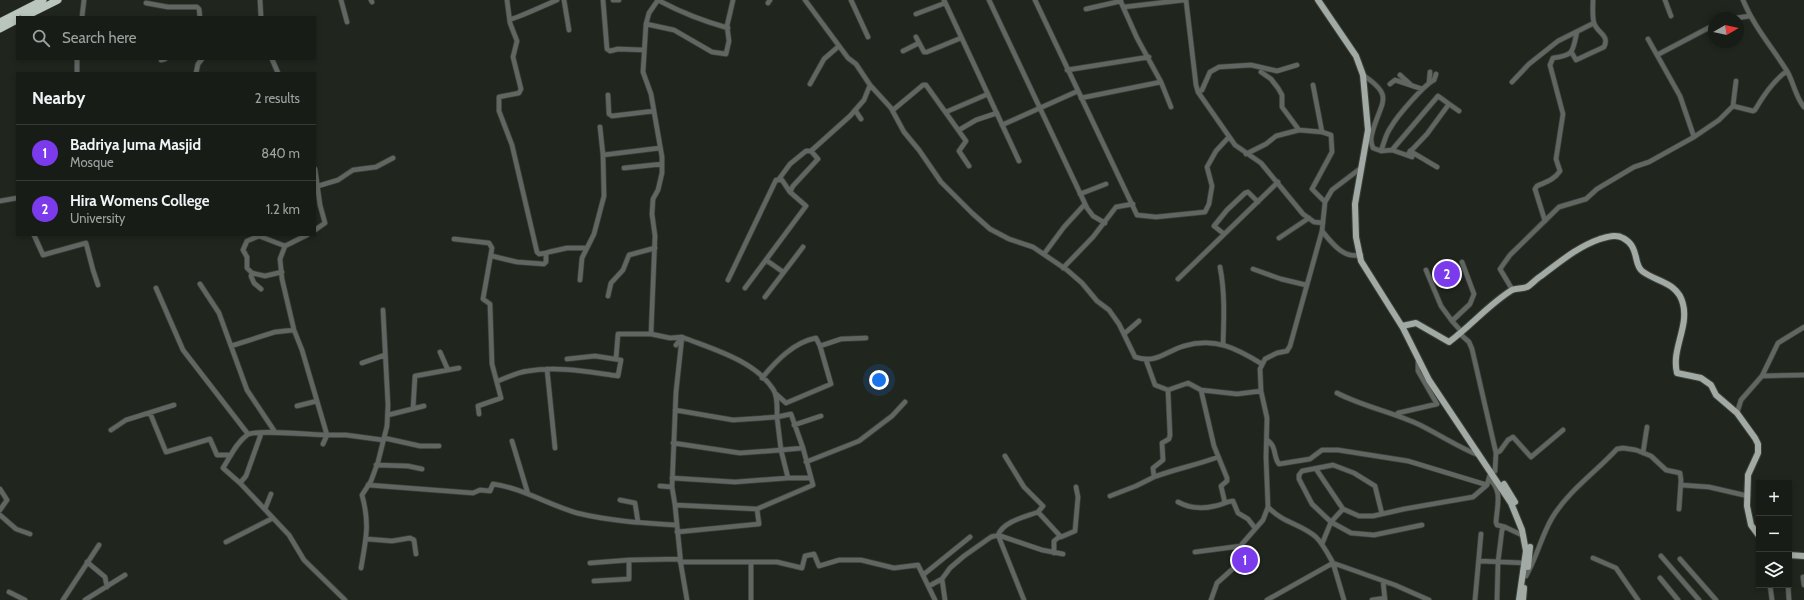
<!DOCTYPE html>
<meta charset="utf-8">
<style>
:root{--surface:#181c16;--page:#21251f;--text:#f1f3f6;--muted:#9fa1a1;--line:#363a35;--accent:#7c3aed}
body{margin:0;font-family:Cabin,sans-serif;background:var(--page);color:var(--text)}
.controls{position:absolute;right:12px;bottom:12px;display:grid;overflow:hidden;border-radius:0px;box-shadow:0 2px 6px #0003}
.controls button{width:36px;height:36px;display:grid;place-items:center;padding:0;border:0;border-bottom:1px solid var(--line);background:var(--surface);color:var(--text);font:20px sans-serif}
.compass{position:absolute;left:1708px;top:12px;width:36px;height:36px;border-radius:50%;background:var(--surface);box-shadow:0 2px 6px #0003;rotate:81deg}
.you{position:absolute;left:879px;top:380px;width:14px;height:14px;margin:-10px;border:3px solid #fff;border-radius:50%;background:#1a73e8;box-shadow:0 0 0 6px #1a73e833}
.badge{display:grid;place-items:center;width:26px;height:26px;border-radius:50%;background:var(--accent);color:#fff;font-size:13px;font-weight:700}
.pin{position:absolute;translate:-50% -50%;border:2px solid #fff;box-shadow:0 1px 4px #0006}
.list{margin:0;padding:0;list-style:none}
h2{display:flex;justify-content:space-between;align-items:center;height:52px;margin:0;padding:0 16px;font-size:17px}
h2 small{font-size:13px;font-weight:400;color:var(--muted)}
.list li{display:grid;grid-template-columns:26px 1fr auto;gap:12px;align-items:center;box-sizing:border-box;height:56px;padding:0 16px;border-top:1px solid var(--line)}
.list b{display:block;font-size:15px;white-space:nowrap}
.list p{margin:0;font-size:13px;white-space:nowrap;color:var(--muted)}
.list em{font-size:13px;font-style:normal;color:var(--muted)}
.icon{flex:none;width:22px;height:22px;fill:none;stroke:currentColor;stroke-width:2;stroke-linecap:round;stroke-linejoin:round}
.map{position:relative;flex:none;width:1804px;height:600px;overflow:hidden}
.search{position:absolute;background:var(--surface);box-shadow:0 2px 6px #0003;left:16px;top:16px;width:300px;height:44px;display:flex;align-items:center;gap:10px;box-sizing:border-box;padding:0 14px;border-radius:0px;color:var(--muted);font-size:15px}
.panel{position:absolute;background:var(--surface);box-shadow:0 2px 6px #0003;left:16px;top:72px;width:300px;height:164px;border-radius:0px}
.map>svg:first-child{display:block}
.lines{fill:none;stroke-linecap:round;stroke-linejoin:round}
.minor-casing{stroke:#3c4039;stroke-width:6}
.major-casing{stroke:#3c4039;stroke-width:8}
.highway-casing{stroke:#3c4039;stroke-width:8}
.minor{stroke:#626663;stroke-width:4.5}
.major{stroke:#a1aaa4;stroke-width:6}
.highway{stroke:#bac5be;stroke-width:7}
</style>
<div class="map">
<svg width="1804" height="600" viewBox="0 0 1804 600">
<rect width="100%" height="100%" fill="#20251d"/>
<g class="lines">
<defs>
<path id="minor" d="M260,0L261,17
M341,0L347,22
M371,0L372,2
M507,0L510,23L517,41L513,57L521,89L519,93L499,97V111L512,145L537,252L539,254L546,253
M564,0L569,30
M603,0L607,49L610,51L618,49L644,50
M613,0H619
M658,0L649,13L646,24L643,72L651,94L662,157V173L658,190L653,199L652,214L655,236L651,334L670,338L682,337L676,392L672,487L675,505L681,565L687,600
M658,0C680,12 703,21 728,28
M805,0L848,58L856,64L870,85L891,108L904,132L919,150L941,182L972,213L990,229L1009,239L1033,247L1067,270L1082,283L1097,301L1109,310L1119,324L1135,357C1157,364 1164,352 1184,346C1215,337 1236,348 1262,364
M851,0L868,37
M944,0L1019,161
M989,0L1087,208L1093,216L1105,223
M1035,0L1137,215L1156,217L1205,212L1209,204L1212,186L1207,167L1216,151L1228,138
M1120,0L1137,38L1161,82L1171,107
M1186,0L1196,85L1198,92L1235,145L1261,163L1303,214L1314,222L1323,223
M1665,0L1671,16
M1743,0C1754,27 1772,47 1787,71C1794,83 1795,96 1804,107
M146,3L168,7H197L199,9L200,17
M768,3L770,0
M1124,7L1184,0
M1086,9L1121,1
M916,14L945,3
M82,17L84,0
M1736,18L1750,16
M511,19C515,19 550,3 557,0
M646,24L674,30L712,52L726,54L729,41L727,26L733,0
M916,37L924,52H927L961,38
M1648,39L1680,96L1694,137
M903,51L919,43
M1572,53L1576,60L1604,47C1610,35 1597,33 1594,23C1592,16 1593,7 1593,0
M1657,55L1714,25
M272,59L278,73
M161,60L165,59
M1067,70L1149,57
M1261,72L1271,79L1278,88L1282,95V107L1299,130
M77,73V59
M196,73L198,64L202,59
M1363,75C1394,96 1382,100 1373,130C1371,137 1370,141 1373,148L1381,151C1384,143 1386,133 1391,127C1397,116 1424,85 1434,80L1436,74
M1400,75L1411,85
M1512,82L1529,64L1558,41L1594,23
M1429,83L1430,72
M810,84L824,59L839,46
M1390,84L1395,80L1422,89
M1198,92L1202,90L1210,72L1219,67L1251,65L1277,71L1297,65
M608,95L609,114L612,116L654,111
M1081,98L1161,82
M1449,104L1459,111
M1733,106L1753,111L1755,110C1763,96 1774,80 1787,71
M855,110L861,119
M893,110L923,85H926L966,141L959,151L969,166
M946,112L988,94
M1002,125L1078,91
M959,130L976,120L997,113
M1322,132L1331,135L1332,152L1312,189L1325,202
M1392,150L1438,96L1449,104L1427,134L1407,155
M1381,151L1392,150L1412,157
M1410,151L1437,167
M1246,154L1266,144L1276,136L1299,130L1322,132L1313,85
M603,155L660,148
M624,168L662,164
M1361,168L1332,190L1325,202L1322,231L1290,346L1287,351L1277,353L1265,359L1260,369L1261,391L1267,418L1266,457L1268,507C1283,523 1301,524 1316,537C1323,544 1328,554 1333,563L1395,585L1429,600
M315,169L320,205L325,223L315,230
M779,179L790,164L806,151H811
M318,186L338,180L353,170L376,167L393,158
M1080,194L1106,184
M0,201L17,198
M1545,221L1535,189L1537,186C1546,182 1554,180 1560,171L1556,159L1563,114L1550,65L1553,58C1575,55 1572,52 1577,32
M1322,231C1332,243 1343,259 1361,255
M1224,234L1214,226L1227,210L1245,193L1248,192L1258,202
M34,235L43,255L86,243L93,270L98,285
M307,235L285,246L280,259L282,279L294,330L302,350L327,435C313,435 255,429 247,435C236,443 230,457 223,468L240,483L289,535L304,560L345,600
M1279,238L1309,218
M454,239L489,243L492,248L483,299L490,304L492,364L501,398L478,406L479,414
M1044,254L1064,227L1085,204
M492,256L517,262L544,264L546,262V253L549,252L567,248H587
M766,260L783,272
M1220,267C1225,292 1224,318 1223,345
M1063,268L1093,237L1116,207L1133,204
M1253,269L1281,279L1306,285
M1426,270L1441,306L1452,321
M252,273L247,268V257L243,250L247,241L259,236L285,246
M1178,279L1278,182
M580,280L582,258L594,234L604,196L603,155L600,127
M728,280L776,180H782L790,192
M200,284L219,313L247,390L275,432
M156,288L183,350L248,434
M745,288L806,206L790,192L793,186L818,159L811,151L850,116L864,100L870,85
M261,289L254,283L251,276L252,273L265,276L282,272
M1512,289L1500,269L1510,255L1559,207L1586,199L1597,189L1634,167L1649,162L1694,137L1719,120L1733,106L1736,81
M608,296L611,283L623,270L629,255L655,248
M765,297L803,247
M1461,331L1452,321L1470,304L1474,294L1462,262
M1459,333L1469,342L1472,349L1496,453L1495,471
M1124,334L1139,321
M676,345L682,337C712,349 754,360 773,389C778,396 777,408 777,417L791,414L803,448L813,485L757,509L759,524L677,532
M231,346L275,332L294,330
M820,346L841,339L866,338
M440,352L448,370
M616,359L618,334H651
M1146,360L1155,385L1168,390L1188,383L1201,390L1237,394L1261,391
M362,363L385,355
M547,369L555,448
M1762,376L1804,375
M762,378C776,361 794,342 816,338L820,346L831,384L786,403L776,394
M498,381C508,377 518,372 528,371C558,366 588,372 618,376L621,360L595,356L567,359
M1201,390L1214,446L1227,478V481L1221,486L1225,503
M1337,393C1364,407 1393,412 1420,425C1440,435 1458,447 1478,455
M297,406L317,401
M413,409L415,376L459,368
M675,410L733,420L777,417L781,450L803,448
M150,413L166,452L210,439L217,455H231
M1398,413L1437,404L1418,371V360
M1737,413L1741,400L1762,376L1778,343L1804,327
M388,415L424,406
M794,425L821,416
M111,430L126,420L174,405
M384,438L420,446H439
M1267,440C1277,446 1273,457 1279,464L1310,459L1322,450H1338L1408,461L1487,485
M512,441L528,494
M673,443L740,453L781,450L788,478H811
M323,444L327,435H346L383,440
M1496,453L1500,451L1508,440L1513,437L1531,457L1563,430
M1643,453L1647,427
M1005,456L1024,487L1043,506L1038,512L1061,537L1075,531L1078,497L1076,487
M806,462L859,441L892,416L905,402
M376,465L408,466L422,469
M1316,469L1343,509
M1154,477C1175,469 1197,465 1218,457
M672,478L735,482L788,478
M1489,479C1503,490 1497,506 1496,522L1497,525L1505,527
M240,483L246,476L261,434
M368,485L473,493L480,490L490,491L493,484C522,488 549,505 577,513C609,521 644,523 677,525
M1681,485L1709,487L1748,496
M660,486L672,487
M0,489L7,500L0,510
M1110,496L1136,486L1154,477L1153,468L1163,460L1162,443L1169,439L1170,435L1168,390
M620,500L635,503L638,522
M1178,502C1189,508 1203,509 1215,506C1222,505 1227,501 1233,501L1238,513L1248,519L1255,528
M675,505L757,509
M265,509L271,494
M1382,514L1375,486L1354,473L1333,465L1302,471L1299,475V479L1312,504L1331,522L1351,533L1374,535L1422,525
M0,515L16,529L30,534
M367,539L392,541L410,538L414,540L416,554
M226,542L273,518
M1322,544L1331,522L1343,509L1359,516H1373L1404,509L1473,497L1487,485L1491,471
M1195,552L1241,546
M1054,553V541L1059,537
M1661,556L1699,600
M1593,558L1616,568L1638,600
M1680,559L1716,600
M1480,561L1525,563
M87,562L105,577L107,587
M680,562H777L802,568L805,556L814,554L819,566L839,560H861L894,568L918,565L935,600
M751,562V600
M590,563L629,560
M361,568C366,539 370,524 362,495L371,481L378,462L387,426L388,405L383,310
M923,575L970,537
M1526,576C1537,557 1541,537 1552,518C1569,490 1596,472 1617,449L1623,448L1636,450L1651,456L1666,470L1680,473L1681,480L1679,509
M1803,577L1804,585
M1660,578L1678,600
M942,579L945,600
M594,581L629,579V560L680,559
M1383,581L1385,600
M1770,585L1772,600
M1788,585L1789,600
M929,586L942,579L950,568L964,556L991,537L998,535L1042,550L1063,554
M9,592L25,600
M63,600L99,545
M85,600L125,575
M1024,600L998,535C1004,521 1025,517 1038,512
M1211,600L1217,583L1237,565L1242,544L1263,520L1268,507
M1267,600L1333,563L1344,600
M1372,600L1385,598
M1475,600L1481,534
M1497,600L1498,562L1502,530L1505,527L1524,536"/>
<path id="major" d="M1318,0L1356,56L1363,75L1368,130L1355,204L1356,237L1361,261L1403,328L1429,380L1511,503L1522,530L1526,551L1519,600
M1402,326L1416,323L1449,342C1471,326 1489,304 1512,290C1516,288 1522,289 1527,287C1531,285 1536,279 1541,276C1560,262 1577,247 1600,239C1608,237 1616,234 1623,238C1640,247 1633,264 1642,271C1656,282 1678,282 1683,304C1689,327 1671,350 1677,373L1701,378L1711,385L1716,395L1737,413L1755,438L1758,444V453L1748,475L1747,506L1751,525L1759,536
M1504,484L1515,502
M1789,555L1804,556
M1528,567L1530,547
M1523,600L1524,588"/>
<path id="highway" d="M24,17L58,0
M0,22L43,0
M0,29L17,20"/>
</defs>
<!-- minor casing -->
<use href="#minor" class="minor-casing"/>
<!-- major casing -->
<use href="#major" class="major-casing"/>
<!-- highway casing -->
<use href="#highway" class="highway-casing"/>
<!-- minor -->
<use href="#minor" class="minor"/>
<!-- major -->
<use href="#major" class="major"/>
<!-- highway -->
<use href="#highway" class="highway"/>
</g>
</svg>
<div class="controls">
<button>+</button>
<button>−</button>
<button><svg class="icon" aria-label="layers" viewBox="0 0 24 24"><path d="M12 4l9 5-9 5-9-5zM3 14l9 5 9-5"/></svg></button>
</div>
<svg class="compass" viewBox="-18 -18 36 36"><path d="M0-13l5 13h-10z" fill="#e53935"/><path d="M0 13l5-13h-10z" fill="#9fa1a1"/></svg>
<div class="you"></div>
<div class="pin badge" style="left:1245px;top:560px">1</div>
<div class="pin badge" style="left:1447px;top:274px">2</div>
<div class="search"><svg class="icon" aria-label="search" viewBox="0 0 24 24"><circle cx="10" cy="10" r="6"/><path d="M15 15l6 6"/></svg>Search here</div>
<section class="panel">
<h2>Nearby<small>2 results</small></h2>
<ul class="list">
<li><span class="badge">1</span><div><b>Badriya Juma Masjid</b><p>Mosque</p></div><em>840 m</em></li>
<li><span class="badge">2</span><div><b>Hira Womens College</b><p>University</p></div><em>1.2 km</em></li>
</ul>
</section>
</div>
